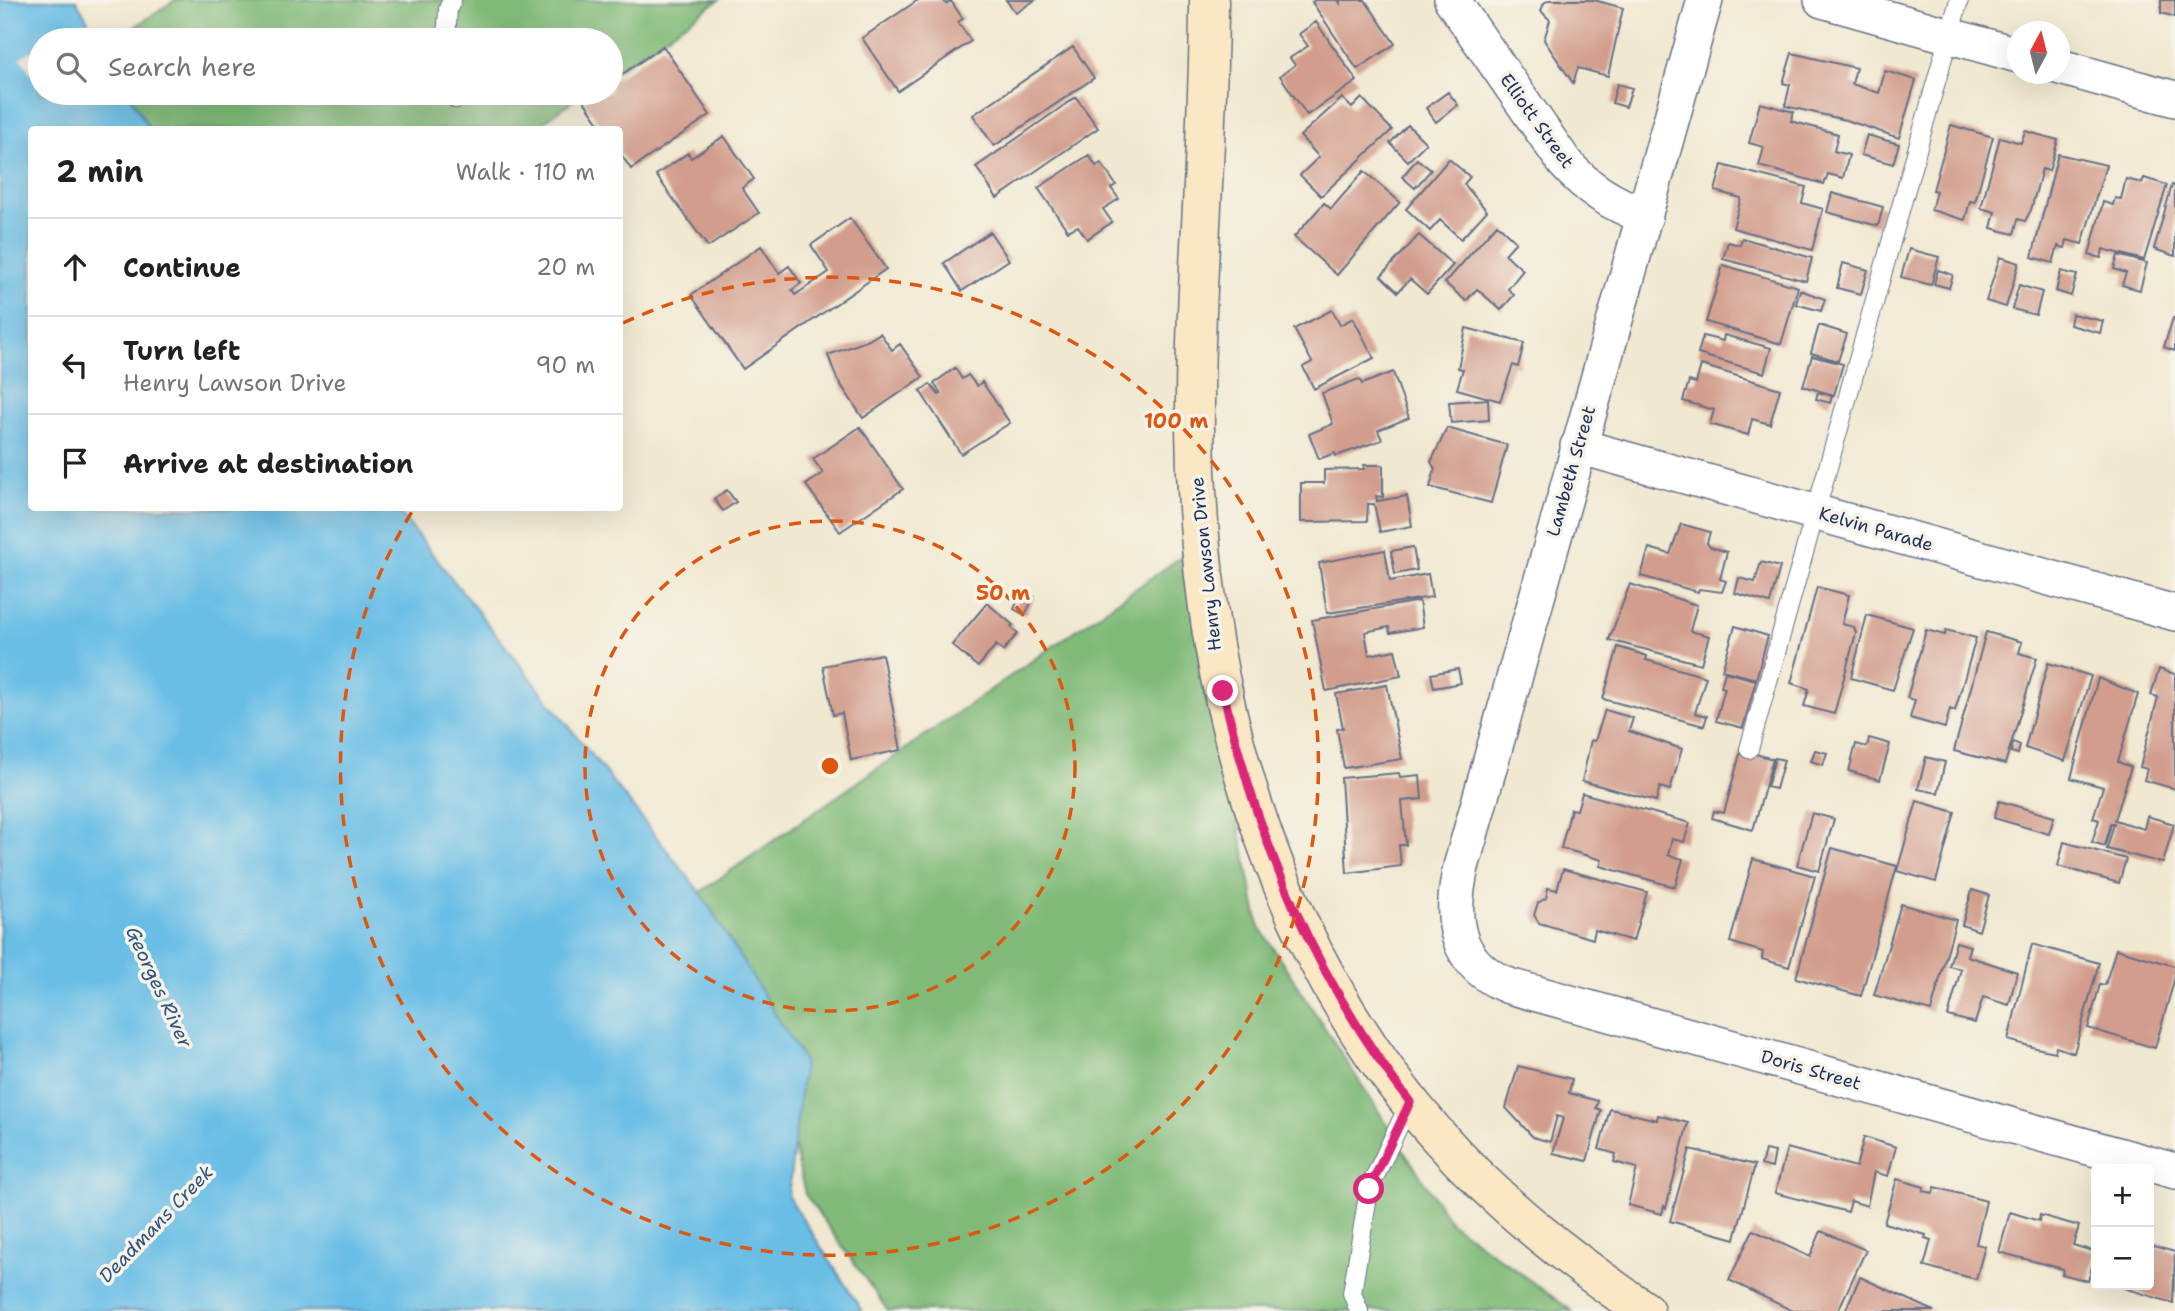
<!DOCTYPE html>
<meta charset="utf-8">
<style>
:root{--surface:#fff;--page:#f6f6f6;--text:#202124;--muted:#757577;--line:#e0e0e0}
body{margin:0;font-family:"Shantell Sans",sans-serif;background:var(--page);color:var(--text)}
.controls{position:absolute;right:21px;bottom:21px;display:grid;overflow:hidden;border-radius:7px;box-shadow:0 7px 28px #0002}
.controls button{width:63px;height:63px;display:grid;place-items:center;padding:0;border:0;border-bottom:2px solid var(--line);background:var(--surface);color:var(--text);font:35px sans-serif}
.compass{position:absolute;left:2007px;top:21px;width:63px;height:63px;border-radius:50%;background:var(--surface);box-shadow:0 7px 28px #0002;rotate:7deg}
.stop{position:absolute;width:21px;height:21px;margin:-16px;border:5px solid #db2777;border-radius:50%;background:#fff}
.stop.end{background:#db2777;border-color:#fff;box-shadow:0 2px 7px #0008}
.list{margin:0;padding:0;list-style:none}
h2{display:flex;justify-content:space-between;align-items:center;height:91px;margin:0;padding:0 28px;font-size:30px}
h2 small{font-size:23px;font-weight:400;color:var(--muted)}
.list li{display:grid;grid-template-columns:46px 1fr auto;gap:21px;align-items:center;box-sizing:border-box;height:98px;padding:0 28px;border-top:2px solid var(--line)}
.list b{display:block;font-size:26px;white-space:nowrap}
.list p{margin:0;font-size:23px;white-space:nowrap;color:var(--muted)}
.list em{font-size:23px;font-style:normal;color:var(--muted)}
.icon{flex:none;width:38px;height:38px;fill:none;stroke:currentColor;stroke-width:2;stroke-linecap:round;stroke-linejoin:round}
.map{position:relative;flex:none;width:2175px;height:1311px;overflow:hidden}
.search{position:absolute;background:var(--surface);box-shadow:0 7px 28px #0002;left:28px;top:28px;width:595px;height:77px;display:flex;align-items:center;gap:18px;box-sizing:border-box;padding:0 24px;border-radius:38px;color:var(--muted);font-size:26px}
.panel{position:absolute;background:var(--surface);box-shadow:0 7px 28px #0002;left:28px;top:126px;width:595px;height:385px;border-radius:7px}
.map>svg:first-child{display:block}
.forest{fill:#80ba78;stroke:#4e746b;stroke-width:2}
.water{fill:#69bee6;stroke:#4276a2;stroke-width:2}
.pier{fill:#f0e8d0}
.building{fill:#d29d8c}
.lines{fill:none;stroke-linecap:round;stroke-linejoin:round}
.service-casing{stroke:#667086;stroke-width:20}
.minor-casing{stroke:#667086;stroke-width:38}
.secondary-casing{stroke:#667086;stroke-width:41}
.service{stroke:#fff;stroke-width:18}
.minor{stroke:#fff;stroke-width:35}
.secondary{stroke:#fae7c3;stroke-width:38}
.route{stroke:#db2777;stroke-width:9}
.ring{fill:none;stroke:#de5710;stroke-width:3.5;stroke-dasharray:12 9}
.labels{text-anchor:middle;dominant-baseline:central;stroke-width:7;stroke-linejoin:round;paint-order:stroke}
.street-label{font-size:18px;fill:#1b2f5e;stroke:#f7f3e8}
.water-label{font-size:19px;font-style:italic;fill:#2e5380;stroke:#f7f3e8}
.centre{fill:#de5710;stroke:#f7f3e8;stroke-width:3.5}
.ring-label{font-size:21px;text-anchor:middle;font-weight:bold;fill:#de5710;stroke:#f7f3e8;stroke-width:7;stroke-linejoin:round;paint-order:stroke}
</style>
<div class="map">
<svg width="2175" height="1311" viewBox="0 0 2175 1311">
<rect width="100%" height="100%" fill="#f7f3e8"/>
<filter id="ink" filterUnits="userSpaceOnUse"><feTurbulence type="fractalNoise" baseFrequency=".0143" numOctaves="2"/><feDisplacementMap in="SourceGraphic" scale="14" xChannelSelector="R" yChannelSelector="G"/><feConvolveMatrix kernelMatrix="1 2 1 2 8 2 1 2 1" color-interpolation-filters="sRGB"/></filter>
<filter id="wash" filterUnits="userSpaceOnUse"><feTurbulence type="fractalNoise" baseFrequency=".00686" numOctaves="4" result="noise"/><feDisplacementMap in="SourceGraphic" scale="28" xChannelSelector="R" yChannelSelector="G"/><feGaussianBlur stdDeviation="1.57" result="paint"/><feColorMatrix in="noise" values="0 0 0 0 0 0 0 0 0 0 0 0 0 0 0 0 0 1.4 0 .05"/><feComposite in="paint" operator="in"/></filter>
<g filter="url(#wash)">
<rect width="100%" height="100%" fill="#f0e8d0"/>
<!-- forest -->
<path class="forest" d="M175,0H719L611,74V40H115Z
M129,93H583L533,130L149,129Z
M1184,555L1259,926L1450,1222L1572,1311H888L805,1194L773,1055L698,910L700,892Z"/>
<!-- water -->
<path class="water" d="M0,0H76L99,40H40V93H129L149,129L32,130V508H396L700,892L804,1061L788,1196L862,1311H0Z"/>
<!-- pier -->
<path class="pier" d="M91,20L95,26L73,40H58Z
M31,51L34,55L40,51V67L31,73L20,58Z"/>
<g id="blocks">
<!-- building -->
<path class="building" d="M918,0H943L946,4L951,1L963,19L958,22L971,41L898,91L862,38Z
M1006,0H1035L1016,13Z
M1315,0H1338L1340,3V0H1365L1395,44L1357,69L1312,2Z
M1549,0H1594L1623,8L1608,76L1578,68L1573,83L1544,40L1550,20L1541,11L1544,3Z
M2161,0H2175V17L2161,13Z
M1316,22L1357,81L1307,115L1280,76L1295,65L1290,58L1308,46L1299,34Z
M663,46L710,115L631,169L620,153V130H604L584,101L595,93H611V82Z
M1073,47L1094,78L994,146L973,115Z
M1792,53L1856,68L1852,84L1879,93L1885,71L1916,80L1899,138L1846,120L1785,106L1790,85L1783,83Z
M1617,84L1632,88L1626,107L1612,103Z
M1448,92L1458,105L1436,122L1426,108Z
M1076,97L1098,128L997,198L976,167Z
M1342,98L1352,108L1362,98L1392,130L1321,196L1300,175L1319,157L1300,136Z
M1760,103L1794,112L1791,121L1838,134L1834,151L1849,155L1843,178L1828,174L1824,184L1759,166L1764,147L1749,143Z
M1408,125L1426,143L1408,161L1390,143Z
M1951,125L1993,137L1975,202L1970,201L1965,220L1931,210L1936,191L1933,190Z
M2025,131L2058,140L2049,171L2042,169L2031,210L2025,221L2018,219L2014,234L1991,228L1995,212L1981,208L2000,137L2021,143Z
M1867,135L1899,144L1893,164L1861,155Z
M724,136L754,179L742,188L759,213L708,247L656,175L688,153L691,158Z
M2058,154L2106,165L2082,244L2067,240L2065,248L2058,246L2053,263L2032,257Z
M1089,155L1096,166L1101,163L1116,185L1111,188L1119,199L1103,209L1112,222L1087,239L1078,226L1068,231L1038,188Z
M1417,159L1431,170L1415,188L1402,177Z
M1449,159L1470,177L1464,184L1487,211L1461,239L1440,220L1430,231L1406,209Z
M1722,165L1806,187L1802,203L1823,209L1812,250L1733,228L1741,198L1715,191Z
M1364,171L1400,202L1337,275L1294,237L1324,203L1331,209Z
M2144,178L2167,185L2144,260L2103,249L2101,258L2089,255L2103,202L2113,205L2115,198L2121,199L2126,179L2142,183Z
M2172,185L2175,186V256L2154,249Z
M1832,193L1883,207L1878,226L1827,212Z
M850,218L886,269L743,369L691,295L761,246L779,273L789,266L801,283L792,290L795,295L829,272L811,245Z
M1497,224L1516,242L1505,254L1523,270L1508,289L1514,295L1501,310L1477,289L1466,301L1445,283Z
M990,232L1009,260L962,291L944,263Z
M1419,235L1453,265L1427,294L1410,279L1398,292L1381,276Z
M1742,238L1812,258L1806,281L1723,259L1728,242L1740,245Z
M1909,249L1939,257L1931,285L1901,277Z
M2118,255L2147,263L2140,290L2122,285L2126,273L2114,269Z
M2000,257L2019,263L2006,307L1986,301Z
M1843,263L1868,270L1861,294L1837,288Z
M1723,265L1798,287L1781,344L1706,322Z
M1938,270L1953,275L1949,288L1934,284Z
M2061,271L2077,275L2071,296L2056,291Z
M2019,285L2042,292L2036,315L2012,309Z
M1800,290L1825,299L1821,311L1796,304Z
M1332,310L1340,325L1353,318L1374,358L1314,389L1303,367L1312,362L1294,329Z
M2072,314L2103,321L2100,333L2070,325Z
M2173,318H2175V351L2164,347Z
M1819,325L1847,334L1838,361L1811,353Z
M1466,328L1524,343L1518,367L1513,365L1500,401L1457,389L1463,369L1458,368Z
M880,333L892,350L900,344L923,377L863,418L837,379L828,355L869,340Z
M1724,335L1771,348L1764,373L1698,354L1703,336L1723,341Z
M1812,356L1843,364L1834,395L1803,386Z
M1701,365L1780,389L1770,424L1752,419L1748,435L1710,424L1714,410L1683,401L1689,381L1696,383Z
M955,368L962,379L968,375L977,386L982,382L1010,423L961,454L920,391L930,384L939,395L941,394L934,383Z
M1393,372L1409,418L1378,430L1382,440L1336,456L1335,453L1319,459L1309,434L1333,424L1322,393L1359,379L1362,384Z
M1818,392L1832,396L1830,403L1816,399Z
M1488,399L1489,420L1451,423L1449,402Z
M860,427L903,489L840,532L806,485L823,473L813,459Z
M1447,428L1507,445L1491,503L1430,487L1435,469L1431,462Z
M1364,465H1383V497L1376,496L1377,501L1407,496L1412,526L1380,532L1374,504H1368L1367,521L1301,522V483H1324V470L1364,469Z
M727,490L736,502L723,511L714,499Z
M1681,524L1710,532L1707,543L1710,547L1727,552L1720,579L1726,581L1722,592L1699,589L1698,592L1641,576L1649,548L1670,554Z
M1413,547L1417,570L1395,574L1391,551Z
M1385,550L1390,581L1428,574L1432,597L1327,613L1319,563Z
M1761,562L1780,567L1770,603L1735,593L1739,578L1755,582Z
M1630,584L1697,605L1690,631L1709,636L1701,664L1609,640Z
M1817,587L1849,595L1842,624L1854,627L1856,633L1834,714L1804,706L1809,689L1791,683Z
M1022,591L1034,597L1025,615L1014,609Z
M1419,601L1423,627L1390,633L1389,627L1365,632L1369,655L1395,650L1401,676L1326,691L1312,620Z
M987,603L1013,625L1011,627L1018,633L1003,651L996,645L978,667L952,645Z
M1867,615L1913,628L1893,690L1851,678Z
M1735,626L1768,636L1756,679L1722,670Z
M1926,630L1945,635L1946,630L1976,638L1955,711L1950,709L1945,728L1910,718L1915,700L1907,698Z
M1986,632L2022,642L2019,653L2037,658L2005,764L1954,751Z
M1618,647L1647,656L1646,660L1706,677L1695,713L1707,716L1704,726L1603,699Z
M882,654L901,750L851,760L842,713L833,715L823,666Z
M2048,663L2091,676L2065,761L2025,748Z
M1458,669L1461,683L1434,688L1431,674Z
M2159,669L2175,674V789L2144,780L2147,769L2140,767L2158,697L2151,695Z
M1725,672L1756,680L1743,728L1716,721L1725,688L1721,687Z
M2098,678L2138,694L2118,762L2131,767L2115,820L2144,829L2147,816L2174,824L2163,863L2107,849L2114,824H2111L2105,846L2092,842L2099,820L2093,818L2103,787L2071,778Z
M1387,685L1402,759L1344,768L1337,729L1343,728L1336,694Z
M1605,710L1633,718L1629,731L1682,749L1670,790L1660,787L1656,801L1582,781L1591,740L1595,741Z
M1869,738L1890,744L1880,780L1849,771L1856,744L1867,747Z
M2013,742L2020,745L2018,754L2011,752Z
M1741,750L1773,759L1753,830L1712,818L1714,811L1724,813Z
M1815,750L1827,753L1823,765L1811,761Z
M1926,757L1945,762L1938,793L1918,789Z
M1775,758L1784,760L1776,789L1767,787Z
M1399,773L1400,777L1420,775L1422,799L1402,801L1406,845H1399L1401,866L1347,873L1341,778Z
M1582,793L1690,823L1684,842L1672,839L1668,855L1683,859L1675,887L1600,866L1602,860L1561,848L1571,809L1577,810Z
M1917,801L1955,812L1936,882L1897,871Z
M1999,801L2054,817L2049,834L1994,818Z
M1812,813L1834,819L1819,871L1797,865Z
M2064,842L2126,859L2119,883L2058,866Z
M1832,848L1897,866L1861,996L1796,978Z
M1753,859L1815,876L1789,967L1762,959L1763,952L1730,942Z
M1563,869L1647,892L1633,941L1595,930L1593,939L1539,923L1534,915L1538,903L1546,898L1548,888L1557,890Z
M1972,890L1989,895L1979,931L1962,925Z
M1901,904L1956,920L1931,1011L1874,995Z
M1956,942L1970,946L1967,956L2017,972L2009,1005L1983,997L1975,1023L1948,1016L1961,969L1949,966Z
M2032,944L2099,963L2074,1053L2056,1047L2055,1052L2036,1048L2008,1040Z
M2116,949L2175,966V977L2155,1048L2088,1028L2100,984L2105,985Z
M1518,1066L1572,1079L1569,1093L1598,1101L1596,1108L1601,1110L1587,1161L1553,1153L1563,1118L1557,1116L1550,1142L1533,1137L1506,1108Z
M1610,1109L1657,1120L1658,1115L1688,1123L1666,1208L1664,1206L1662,1214L1628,1205L1637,1168L1614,1162L1616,1154L1599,1149Z
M1864,1137L1896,1147L1888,1176L1874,1172L1867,1206L1851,1201L1848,1212L1775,1193L1787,1148L1856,1167Z
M1690,1149L1755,1165L1735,1239L1670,1221Z
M1765,1150L1775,1152L1772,1168L1761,1165Z
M1897,1179L1924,1187L1923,1191L1933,1193L1935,1187L1986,1201L1976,1244L1985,1246L1976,1279L1924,1266L1931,1240L1925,1238L1926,1235L1884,1223Z
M2010,1212L2039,1221L2040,1215L2079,1226L2073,1245L2096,1252L2088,1281L2062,1274L2063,1269L1999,1252Z
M1753,1230L1810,1257L1821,1231L1866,1250L1838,1311H1793L1729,1280Z
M2149,1245L2175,1252L2173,1303L2114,1285H2149Z
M1860,1277L1934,1311H1845Z"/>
</g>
</g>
<g filter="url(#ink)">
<use href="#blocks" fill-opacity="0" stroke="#667086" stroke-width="2"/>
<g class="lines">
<defs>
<path id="service" d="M446,40L448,9L452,0
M454,93L456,99
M1749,749L1959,0
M1359,1311L1352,1293L1369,1189L1410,1102"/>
<path id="minor" d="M1452,0L1565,163C1588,189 1613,204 1645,216
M1705,0L1461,867C1449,919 1454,964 1509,986L2175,1171
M1822,0L2018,55
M2060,67L2175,99
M1578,446L2175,613"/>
<path id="secondary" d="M1209,0C1209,142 1194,284 1195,427C1197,681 1266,942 1438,1136C1498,1204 1570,1260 1645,1311"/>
</defs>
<!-- service casing -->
<use href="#service" class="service-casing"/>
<!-- minor casing -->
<use href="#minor" class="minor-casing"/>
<!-- secondary casing -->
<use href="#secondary" class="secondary-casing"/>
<!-- service -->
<use href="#service" class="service"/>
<!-- minor -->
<use href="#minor" class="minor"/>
<!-- secondary -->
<use href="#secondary" class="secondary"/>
</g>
</g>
<g class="lines" filter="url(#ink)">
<!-- route -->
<path class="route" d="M1223,691C1259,845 1313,975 1410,1102L1369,1189"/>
</g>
<!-- distance rings -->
<g class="ring">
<circle cx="830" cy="766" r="245"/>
<path d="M623 323A489 489 0 1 1 413 510"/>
</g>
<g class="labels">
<!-- street labels -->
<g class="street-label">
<text transform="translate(1537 121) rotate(54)">Elliott Street</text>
<text transform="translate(1571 471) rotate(-74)">Lambeth Street</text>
<text transform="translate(1876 529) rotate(16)">Kelvin Parade</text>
<text transform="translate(1206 564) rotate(-96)">Henry Lawson Drive</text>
<text transform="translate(1811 1070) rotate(16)">Doris Street</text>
</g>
<!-- water labels -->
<g class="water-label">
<text transform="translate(159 987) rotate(65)">Georges River</text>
<text transform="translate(156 1224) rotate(-46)">Deadmans Creek</text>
</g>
</g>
<circle cx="830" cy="766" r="10" class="centre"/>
<g class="ring-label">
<text x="1176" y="428">100 m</text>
<text x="1003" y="600">50 m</text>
</g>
</svg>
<div class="controls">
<button>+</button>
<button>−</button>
</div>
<svg class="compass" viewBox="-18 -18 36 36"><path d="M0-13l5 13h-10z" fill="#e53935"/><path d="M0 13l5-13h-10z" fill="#757577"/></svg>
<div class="stop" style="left:1369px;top:1189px"></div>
<div class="stop end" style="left:1223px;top:691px"></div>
<div class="search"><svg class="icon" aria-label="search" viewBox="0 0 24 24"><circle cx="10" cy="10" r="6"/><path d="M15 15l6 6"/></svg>Search here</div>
<section class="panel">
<h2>2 min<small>Walk · 110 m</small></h2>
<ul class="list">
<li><svg class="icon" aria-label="ahead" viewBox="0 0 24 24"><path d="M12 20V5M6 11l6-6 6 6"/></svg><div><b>Continue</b></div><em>20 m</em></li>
<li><svg class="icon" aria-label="left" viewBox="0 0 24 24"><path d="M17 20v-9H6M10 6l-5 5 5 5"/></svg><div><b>Turn left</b><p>Henry Lawson Drive</p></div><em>90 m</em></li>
<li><svg class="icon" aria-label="arrive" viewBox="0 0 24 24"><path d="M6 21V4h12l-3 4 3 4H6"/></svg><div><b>Arrive at destination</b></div></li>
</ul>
</section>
</div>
